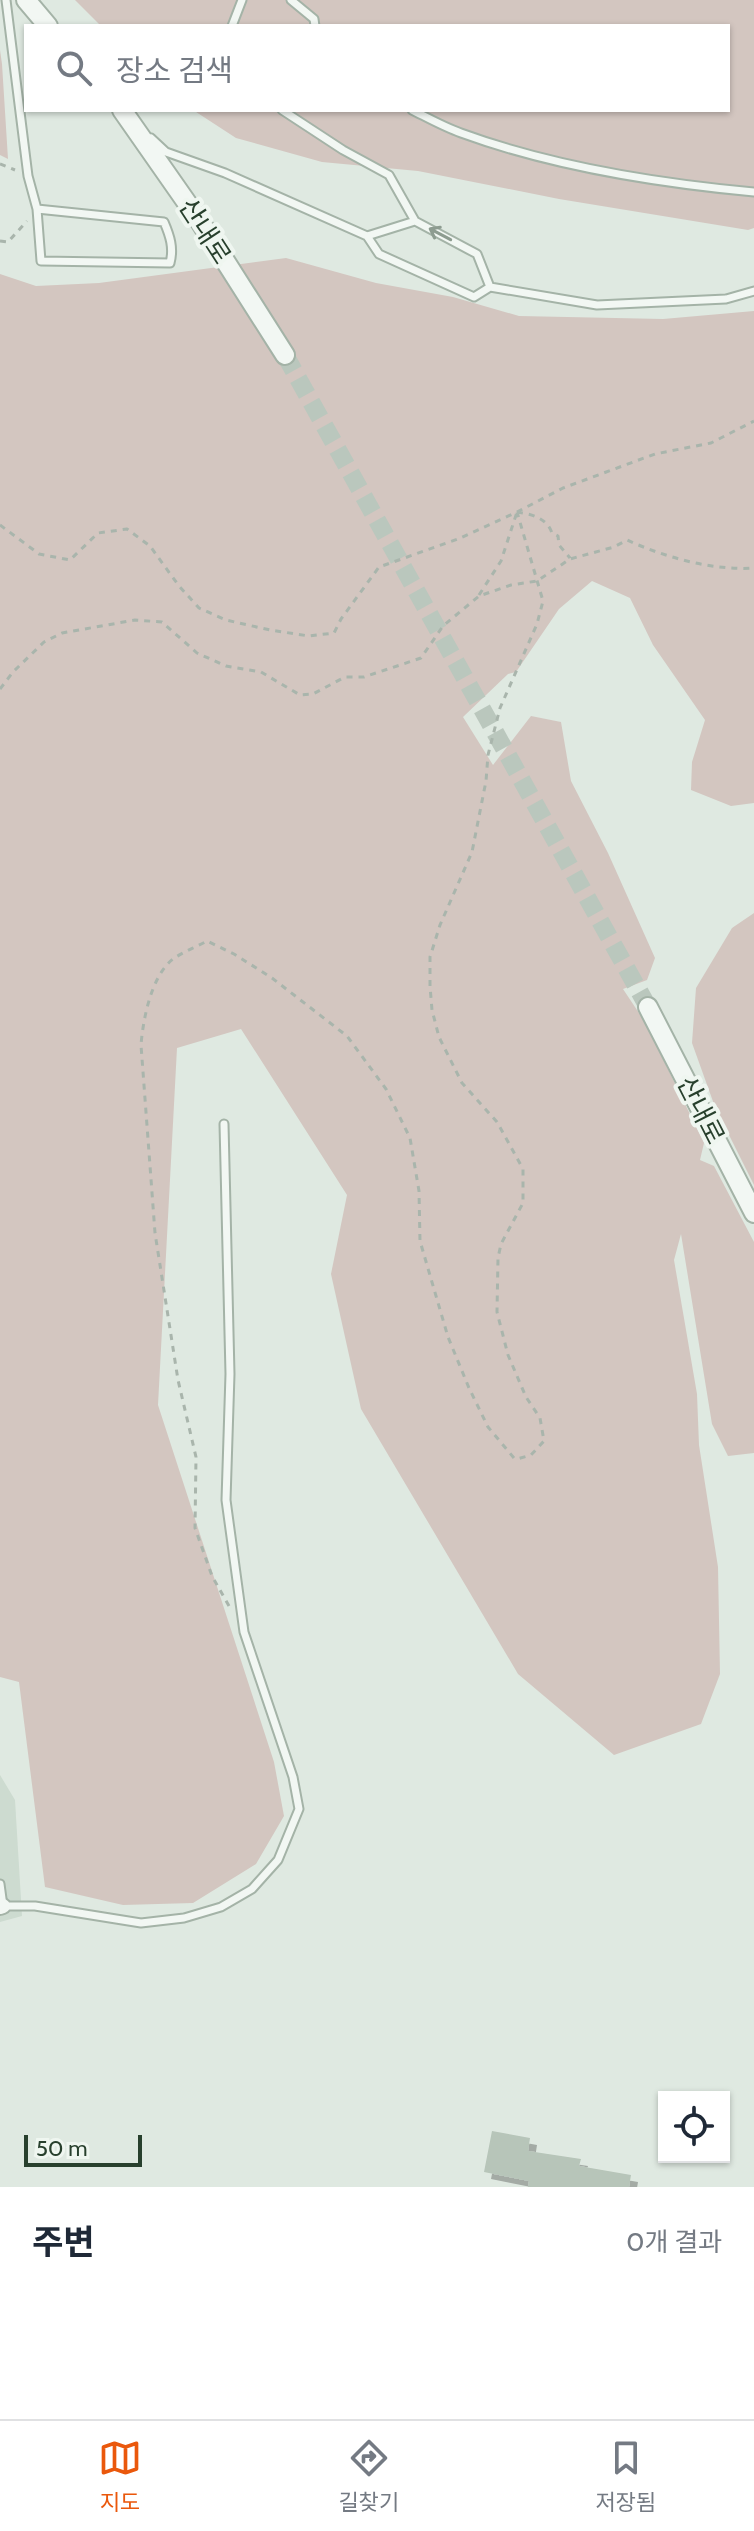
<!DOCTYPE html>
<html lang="ko">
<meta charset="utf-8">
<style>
:root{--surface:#fff;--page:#f2f2f3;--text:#1f2937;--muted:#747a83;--line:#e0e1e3;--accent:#ea580c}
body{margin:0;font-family:Cabin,"Noto Sans KR",sans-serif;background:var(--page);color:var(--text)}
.controls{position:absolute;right:24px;bottom:24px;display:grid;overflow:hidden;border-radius:0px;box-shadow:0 2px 6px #0004}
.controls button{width:72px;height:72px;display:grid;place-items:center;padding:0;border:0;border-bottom:2px solid var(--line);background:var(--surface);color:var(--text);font:40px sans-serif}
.scale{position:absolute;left:24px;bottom:20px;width:118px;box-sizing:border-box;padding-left:8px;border:4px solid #28402d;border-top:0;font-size:22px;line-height:28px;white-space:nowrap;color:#28402d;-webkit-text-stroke:6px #eff6f0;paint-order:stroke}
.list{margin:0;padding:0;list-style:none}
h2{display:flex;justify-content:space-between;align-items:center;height:104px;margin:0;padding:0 32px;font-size:34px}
h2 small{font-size:26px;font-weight:400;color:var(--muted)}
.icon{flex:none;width:44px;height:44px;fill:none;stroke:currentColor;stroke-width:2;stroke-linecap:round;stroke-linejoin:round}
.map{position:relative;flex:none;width:754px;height:2187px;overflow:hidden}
.search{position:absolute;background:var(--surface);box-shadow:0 2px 6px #0004;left:24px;right:24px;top:24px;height:88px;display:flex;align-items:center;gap:20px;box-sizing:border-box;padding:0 28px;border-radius:0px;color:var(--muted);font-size:30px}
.sheet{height:232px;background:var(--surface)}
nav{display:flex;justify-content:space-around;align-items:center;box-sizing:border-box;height:112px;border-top:2px solid var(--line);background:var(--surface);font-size:22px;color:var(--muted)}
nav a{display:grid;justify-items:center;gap:4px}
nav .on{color:var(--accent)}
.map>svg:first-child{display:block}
.built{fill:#cddbd0}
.green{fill:#d3c6c0}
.building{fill:#b7c5b9;filter:url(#shadow)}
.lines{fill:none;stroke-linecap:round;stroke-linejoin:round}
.tertiary-tunnel{stroke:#bac7bd;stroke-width:18;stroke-dasharray:18 9;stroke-linecap:butt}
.service-casing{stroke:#a4b3a7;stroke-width:11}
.minor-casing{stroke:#a4b3a7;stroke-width:18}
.tertiary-casing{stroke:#a4b3a7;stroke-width:22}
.path{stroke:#a9b5ac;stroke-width:3;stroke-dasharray:6 6;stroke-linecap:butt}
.service{stroke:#f2f7f3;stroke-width:7}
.minor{stroke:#f2f7f3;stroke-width:14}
.tertiary{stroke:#f2f7f3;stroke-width:18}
.oneway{stroke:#8d9c90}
.labels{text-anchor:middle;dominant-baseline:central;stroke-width:8;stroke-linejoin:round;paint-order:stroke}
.street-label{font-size:26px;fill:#28402d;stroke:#eff6f0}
</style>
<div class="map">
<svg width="754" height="2187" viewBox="0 0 754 2187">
<defs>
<filter id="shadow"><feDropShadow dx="7" dy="7" stdDeviation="0" flood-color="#0004"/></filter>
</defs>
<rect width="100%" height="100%" fill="#dfe9e1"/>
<!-- built -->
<path class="built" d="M0,1775L15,1800L22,1916L0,1922Z"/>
<!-- green -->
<path class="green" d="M75,0H754V228L748,230L559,199L418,171L322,162L236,138L193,110H728V26H101Z
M0,50L2,64L8,159L0,155Z
M286,258L376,283L453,297L519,316L663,319L754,311V803L731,806L691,790L692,762L705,720L653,645L630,598L592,581L559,609L516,672L508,674L463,717L493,765L531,716L561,722L571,781L608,853L655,958L647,980L623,989L645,1022L704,1143L700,1160L714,1166L754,1242V1453L728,1456L712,1424L681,1234L674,1260L697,1394L699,1445L718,1567L720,1674L701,1724L614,1755L518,1674L361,1409L331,1274L347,1195L241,1029L177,1048L158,1405L274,1762L284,1816L256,1864L193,1903L123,1905L45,1887L19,1682L0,1677V274L36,286L99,283Z
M754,913V1185L715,1107L692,1043L696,988L732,928Z"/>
<!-- building -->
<path class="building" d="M492,2131L530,2138L528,2151L581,2159L579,2166L631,2175L629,2187H528L529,2181L484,2172Z"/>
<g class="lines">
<!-- tertiary-tunnel -->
<path class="tertiary-tunnel" d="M285,355L648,1007"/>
<defs>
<path id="service" d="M6,0L28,176L37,209L41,261L170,263C174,248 170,236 164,222L37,209
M291,0L314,19L315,26
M232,26L242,0
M282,110L343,150L389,175L415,221
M412,110C428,118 444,127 461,133C554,167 656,183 754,192
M151,138L166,152L225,173L367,236L379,254L474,297L490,287L597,305L726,299L754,291
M367,236L415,221L477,254L490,287
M0,1884L3,1906H35L141,1923L184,1918L221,1907L252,1889L278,1860L299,1809L293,1777L244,1632L226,1500L230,1374L224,1124"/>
<path id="minor" d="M0,1907L3,1906"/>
<path id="tertiary" d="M26,0L48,26
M122,110L201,223L285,355
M648,1007L754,1213"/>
</defs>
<!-- service casing -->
<use href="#service" class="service-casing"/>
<!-- minor casing -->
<use href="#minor" class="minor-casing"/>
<!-- tertiary casing -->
<use href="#tertiary" class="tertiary-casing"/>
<!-- path -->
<path class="path" d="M0,164L15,170
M0,241L8,242L27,221
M517,512C531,514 547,518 552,533L558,536L559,545L570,558
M0,525L39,554L70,560L98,533L127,529L150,546L179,586L199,608L226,620L270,630L309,636L334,633L341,619L379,567L458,539L517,512L563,488L655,454L711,443L754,421
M479,595L501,561L517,512
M0,689L13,672L44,642L62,633L135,620L162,622L197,653L226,666L261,672L300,695L313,694L345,677H364L421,658L443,626L479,596L511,585L537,581L570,559L614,547L627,540C664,557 713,571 754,568
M229,1606L212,1576L195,1528L196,1457L178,1380L155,1233L141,1045C143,1020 151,976 173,959C183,952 196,947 207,941L234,954L272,978L347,1036L386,1089L410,1138L419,1191L420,1241L448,1337L469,1388L488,1427L514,1458L517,1459L531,1455L544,1441L540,1418L526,1397L508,1355L497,1312L498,1258L501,1244L523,1203V1169L497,1122L462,1083L439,1037L432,1010L430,986V957L440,925L472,852L486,781L488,755L500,708L537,624L543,601L517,512"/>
<!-- service -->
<use href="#service" class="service"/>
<!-- minor -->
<use href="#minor" class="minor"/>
<!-- tertiary -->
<use href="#tertiary" class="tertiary"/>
</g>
<!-- one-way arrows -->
<defs><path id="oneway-shaft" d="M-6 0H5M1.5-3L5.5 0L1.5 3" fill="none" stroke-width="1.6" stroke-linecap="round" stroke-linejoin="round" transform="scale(2)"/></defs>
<use class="oneway" href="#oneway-shaft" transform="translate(440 234) rotate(-152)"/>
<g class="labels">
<!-- street labels -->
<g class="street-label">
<text transform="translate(205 231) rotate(57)">산내로</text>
<text transform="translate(701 1110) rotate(63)">산내로</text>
</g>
</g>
</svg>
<div class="controls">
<button><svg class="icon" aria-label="locate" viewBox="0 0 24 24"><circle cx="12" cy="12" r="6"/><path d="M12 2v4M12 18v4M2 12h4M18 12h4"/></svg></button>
</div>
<div class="scale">50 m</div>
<div class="search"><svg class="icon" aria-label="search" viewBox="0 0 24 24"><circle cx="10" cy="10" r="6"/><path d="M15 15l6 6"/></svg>장소 검색</div>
</div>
<section class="sheet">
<h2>주변<small>0개 결과</small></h2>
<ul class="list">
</ul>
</section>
<nav>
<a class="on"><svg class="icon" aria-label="map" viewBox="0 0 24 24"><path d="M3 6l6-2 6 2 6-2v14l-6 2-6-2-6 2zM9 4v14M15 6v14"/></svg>지도</a>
<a><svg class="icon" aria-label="directions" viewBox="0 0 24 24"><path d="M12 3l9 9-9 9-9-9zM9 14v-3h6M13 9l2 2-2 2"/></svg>길찾기</a>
<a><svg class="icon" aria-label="saved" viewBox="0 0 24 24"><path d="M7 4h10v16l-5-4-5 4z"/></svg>저장됨</a>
</nav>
